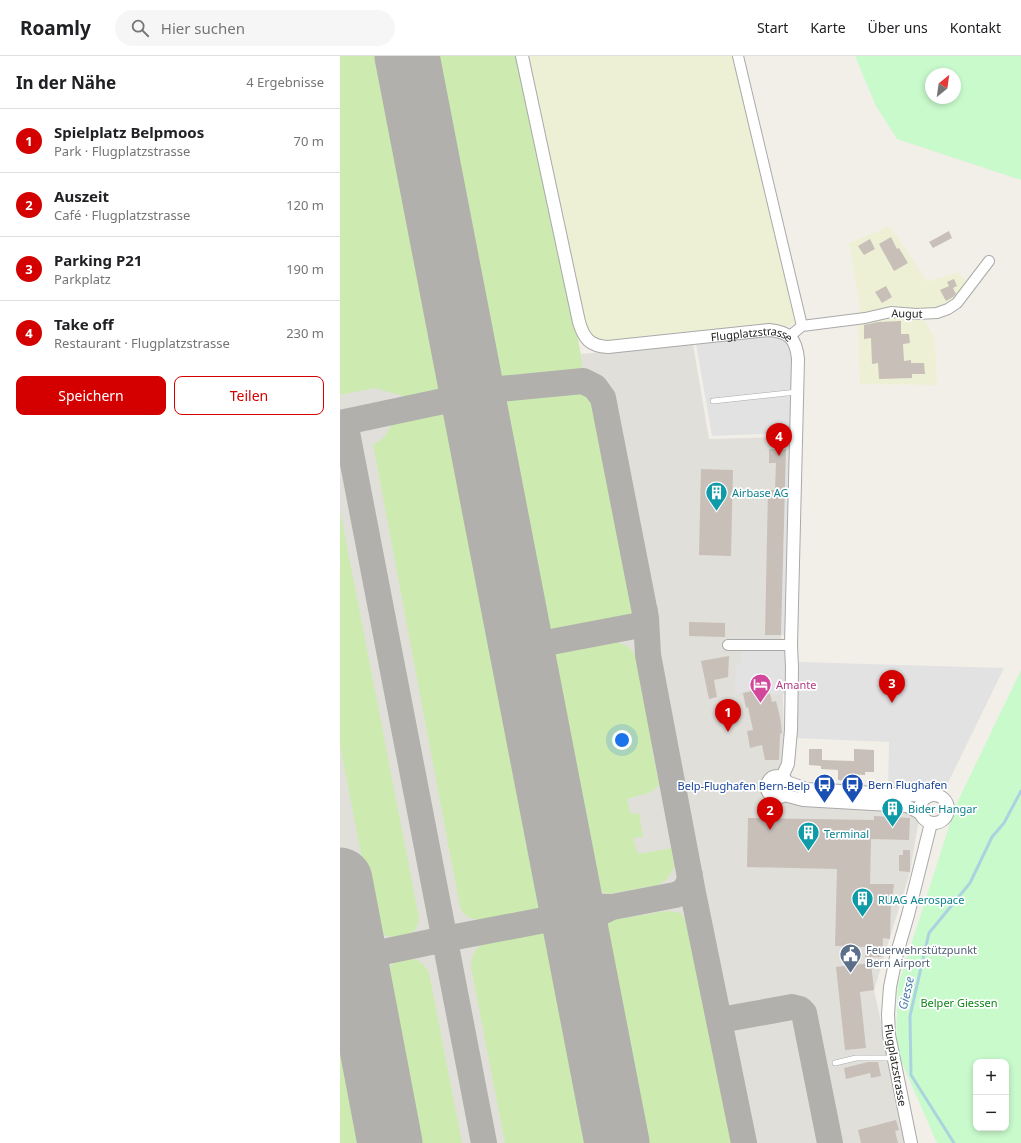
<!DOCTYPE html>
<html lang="de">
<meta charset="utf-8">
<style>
:root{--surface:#fff;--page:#f6f6f6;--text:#202124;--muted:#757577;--line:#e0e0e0;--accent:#d40000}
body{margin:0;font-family:"Noto Sans",sans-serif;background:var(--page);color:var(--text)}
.controls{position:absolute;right:12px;bottom:12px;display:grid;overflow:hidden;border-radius:8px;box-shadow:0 2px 6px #0003}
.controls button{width:36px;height:36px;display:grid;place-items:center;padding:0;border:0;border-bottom:1px solid var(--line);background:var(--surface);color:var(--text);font:20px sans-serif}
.compass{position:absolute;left:585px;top:12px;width:36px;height:36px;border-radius:50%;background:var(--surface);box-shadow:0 2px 6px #0003;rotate:29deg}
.you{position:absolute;left:282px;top:684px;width:14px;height:14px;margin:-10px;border:3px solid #fff;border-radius:50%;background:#1a73e8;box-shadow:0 0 0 6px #1a73e833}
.badge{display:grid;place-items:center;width:26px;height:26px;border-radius:50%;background:var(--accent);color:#fff;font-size:13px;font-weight:700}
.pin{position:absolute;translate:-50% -33px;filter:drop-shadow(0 1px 2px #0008)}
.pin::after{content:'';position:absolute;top:21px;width:14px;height:12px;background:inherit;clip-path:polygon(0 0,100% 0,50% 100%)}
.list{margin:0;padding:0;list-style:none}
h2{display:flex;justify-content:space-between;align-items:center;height:52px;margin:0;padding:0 16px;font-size:17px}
h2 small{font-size:13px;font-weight:400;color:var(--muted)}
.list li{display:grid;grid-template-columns:26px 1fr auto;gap:12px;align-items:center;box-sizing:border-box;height:64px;padding:0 16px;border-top:1px solid var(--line)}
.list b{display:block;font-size:15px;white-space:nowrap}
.list p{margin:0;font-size:13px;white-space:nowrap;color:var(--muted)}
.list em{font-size:13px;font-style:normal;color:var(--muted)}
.actions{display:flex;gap:8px;padding:12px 16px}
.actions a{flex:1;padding:9px 0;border:1px solid var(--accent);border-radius:8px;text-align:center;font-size:14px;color:var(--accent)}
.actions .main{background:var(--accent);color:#fff}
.icon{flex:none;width:22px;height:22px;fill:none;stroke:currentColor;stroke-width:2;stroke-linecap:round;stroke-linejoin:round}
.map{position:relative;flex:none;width:681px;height:1087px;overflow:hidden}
header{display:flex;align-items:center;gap:24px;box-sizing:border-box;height:56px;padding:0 20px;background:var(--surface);border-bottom:1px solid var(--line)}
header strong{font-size:19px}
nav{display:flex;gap:22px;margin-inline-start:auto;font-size:14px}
.search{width:280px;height:36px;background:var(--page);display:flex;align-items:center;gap:10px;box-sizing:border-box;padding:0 14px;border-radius:22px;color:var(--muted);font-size:15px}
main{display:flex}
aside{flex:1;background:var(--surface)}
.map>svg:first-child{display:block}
.airport{fill:#e1dfda}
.farmland{fill:#eef0d5}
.grass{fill:#cdebb0}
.park{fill:#c8facc;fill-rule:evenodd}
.parking{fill:#e2e2e2}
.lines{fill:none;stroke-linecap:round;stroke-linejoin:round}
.stream{stroke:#aad3df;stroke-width:3}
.taxiway{stroke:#b1b0ac;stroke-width:26}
.runway{stroke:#b1b0ac;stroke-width:65}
.building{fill:#c7bfb8}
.service-casing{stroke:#a9a9a9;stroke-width:6}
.minor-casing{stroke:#a9a9a9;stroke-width:12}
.tertiary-casing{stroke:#a9a9a9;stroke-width:14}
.service{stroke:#fff;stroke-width:5}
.minor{stroke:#fff;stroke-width:10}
.tertiary{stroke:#fff;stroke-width:12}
.labels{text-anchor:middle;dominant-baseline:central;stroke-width:3.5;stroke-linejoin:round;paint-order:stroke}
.street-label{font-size:11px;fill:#222;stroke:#fff}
.culture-label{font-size:11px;fill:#0d838f;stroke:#fff;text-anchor:start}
.hotel-label{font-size:11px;fill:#b23c85;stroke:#fff;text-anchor:start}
.transit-label{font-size:11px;fill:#164399;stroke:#fff;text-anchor:start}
.service-label{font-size:11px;fill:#4e5e75;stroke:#fff;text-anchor:start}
.park-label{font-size:11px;fill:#0c8416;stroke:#fff}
.water-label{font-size:12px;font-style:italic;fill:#4a7aab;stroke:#fff}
</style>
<header>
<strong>Roamly</strong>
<div class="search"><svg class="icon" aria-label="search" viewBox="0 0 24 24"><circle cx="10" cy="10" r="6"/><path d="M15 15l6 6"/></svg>Hier suchen</div>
<nav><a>Start</a><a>Karte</a><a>Über uns</a><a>Kontakt</a></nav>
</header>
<main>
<aside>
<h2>In der Nähe<small>4 Ergebnisse</small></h2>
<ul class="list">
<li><span class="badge">1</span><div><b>Spielplatz Belpmoos</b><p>Park · Flugplatzstrasse</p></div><em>70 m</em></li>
<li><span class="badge">2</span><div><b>Auszeit</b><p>Café · Flugplatzstrasse</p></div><em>120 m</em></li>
<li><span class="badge">3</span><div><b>Parking P21</b><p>Parkplatz</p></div><em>190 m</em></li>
<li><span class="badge">4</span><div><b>Take off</b><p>Restaurant · Flugplatzstrasse</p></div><em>230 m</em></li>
</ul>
<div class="actions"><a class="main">Speichern</a><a>Teilen</a></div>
</aside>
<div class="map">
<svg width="681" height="1087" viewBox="0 0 681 1087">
<rect width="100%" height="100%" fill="#f2efe9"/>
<!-- airport -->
<path class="airport" d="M0,0H177L241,298L353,288L369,383L446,381L441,579L445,711L444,739L580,757L570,816L534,934L567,1087H0Z"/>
<!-- farmland -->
<path class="farmland" d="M186,0H395L458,264L456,268L454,269L260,286L244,273Z
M550,170L587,226L618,216L632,232L625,241L583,261L595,283L597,329L520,328L518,266L521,258L509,187Z"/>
<!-- grass -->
<path class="grass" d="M0,0H44L109,338L67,341L35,332L0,339Z
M90,0H178L197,87C196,105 199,116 207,132L238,283L243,315L161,323C153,321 151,316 149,309Z
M236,332C245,333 253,335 258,344L270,400L297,544C296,551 291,558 285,561L219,574C206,572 200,565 196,553L160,360C162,350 164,344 174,340Z
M113,356L208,851C193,854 146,866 134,863C127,862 123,857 120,851L33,388C44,384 46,379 51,369Z
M0,454L79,862C78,866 78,870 75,874C68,884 47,884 38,874C37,872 35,869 34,866L0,688Z
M274,586C285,587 293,593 297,603L314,689L312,693L319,729L311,736L287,743L291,758L299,757L303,781L293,782L298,798L332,792L334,811L332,816L327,823L318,829L268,838L253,832L248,820L208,612L211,604L218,597Z
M327,855L341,857L348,868L391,1087H299L261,878L265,870L273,864Z
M213,876L254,1087H165L131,911C132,899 134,892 145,887L202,877Z
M70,902C80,904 85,909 89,917L122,1087H77L46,931C45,911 51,905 70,902Z
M0,919L32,1087H0Z"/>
<!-- park -->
<path class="park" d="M515,0H681V124L557,83L536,50ZM591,18H615V42H591Z
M681,614V1087H597L556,993L558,929L616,749ZM636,1006H666V1072H636Z"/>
<!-- parking -->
<path class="parking" d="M431,278L442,282L450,288L454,296L452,377L372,380L356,288Z
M446,381L455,382L451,580L441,579Z
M448,591L447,638L431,639L429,630L401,636L395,640L396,608H401L402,592Z
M459,606L664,612L604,735H548L549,686L456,682Z"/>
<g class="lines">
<!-- stream -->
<path class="stream" d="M614,1087L571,1019L570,960L589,877L630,827L652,781L664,767L681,735"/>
<!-- taxiway -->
<path class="taxiway" d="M124,292C130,314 133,332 160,333L243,325L255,331L263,342L306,562L308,599L353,837L404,1087
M5,366L144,1087
M0,367L160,333
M141,372C137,354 141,340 160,333
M176,563C185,581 190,586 211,586L295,570C302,567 305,563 305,555
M188,625C187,609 192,589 211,586
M225,818C234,838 247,852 270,851
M241,902C240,877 246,862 270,852
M0,905L105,883L335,839C345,836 349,830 350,819
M381,971L386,963L452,951L460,953L464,957L490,1087"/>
<!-- runway -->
<path class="runway" d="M67,0L277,1087
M0,824L50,1087"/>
</g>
<!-- building -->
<path class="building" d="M609,175L612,182L593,192L589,186Z
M551,181L557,193L559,192L568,207L554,215L539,188Z
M530,183L535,193L524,199L518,190Z
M614,223L617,230L613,232L616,238L613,241L606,245L600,234L609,230L607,226Z
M546,230L552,241L542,247L535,236Z
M561,265V278H569L570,287L563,288L564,305L571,304V307H584L585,318H572V322L539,323L538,307L532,308L531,282L524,283V269L538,266Z
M429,393H446L441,579H425L428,434H435L436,407H429Z
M361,413L393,414L391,500L359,499Z
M349,566L385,567V581L349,580Z
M389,600L388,621L374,624L377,641L369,643L361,605Z
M426,632L428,638H430L432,646L436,645L440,661L442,677L440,678L439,704H425L422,689L410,692L407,675L413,674L408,651L406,652L403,637Z
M469,693H482V704L514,705V693L534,694V716H525V719L508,718V725L498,724V714L481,713V710L469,709Z
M534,760L570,762L569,784L531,783L530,828H554L552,844H551L550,883L543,882L542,901H525L526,891L495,890L497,813L407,811L408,762L534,764Z
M563,794H570V816L559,815V799H563Z
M531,907L534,934L520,936L526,992L505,994L496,911Z
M528,1006H538L541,1020L531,1022L530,1017L506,1023L504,1012Z
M556,1064L559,1074L555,1075L558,1087H521L518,1074Z"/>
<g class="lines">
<defs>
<path id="service" d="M373,345L457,336
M495,1007L516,1002H553"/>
<path id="minor" d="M398,0L462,270L450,280
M462,270L525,262L551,256L576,258L597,257L608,253L617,247L649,205
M388,589H451"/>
<g id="tertiary">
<path id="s1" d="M182,0L239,266C244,283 250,290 268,291L429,274C449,276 456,282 458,303L451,589L452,612L451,674L448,708L442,721"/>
<path d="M447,726C451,750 420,742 428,726C430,722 434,720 438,720L445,723L447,726L466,733L589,740"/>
<circle cx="594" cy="753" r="14"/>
<path d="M444,739L463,744L567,750L580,757"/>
<path d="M571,1087L549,979L548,958L550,931L557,897L568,859L591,767"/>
</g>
</defs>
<!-- service casing -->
<use href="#service" class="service-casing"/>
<!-- minor casing -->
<use href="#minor" class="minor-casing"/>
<!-- tertiary casing -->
<use href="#tertiary" class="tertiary-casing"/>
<!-- service -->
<use href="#service" class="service"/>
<!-- minor -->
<use href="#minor" class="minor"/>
<!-- tertiary -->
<use href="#tertiary" class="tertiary"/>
</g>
<!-- icons -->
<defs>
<symbol id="building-pin" viewBox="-11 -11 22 30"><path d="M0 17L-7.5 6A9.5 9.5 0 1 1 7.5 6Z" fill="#0f9aa8" stroke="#fff"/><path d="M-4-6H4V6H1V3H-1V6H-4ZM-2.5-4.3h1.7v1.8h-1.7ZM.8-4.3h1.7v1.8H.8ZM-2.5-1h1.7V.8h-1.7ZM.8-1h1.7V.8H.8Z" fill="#fff"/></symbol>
<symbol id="hotel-pin" viewBox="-11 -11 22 30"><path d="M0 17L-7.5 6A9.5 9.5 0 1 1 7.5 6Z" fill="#d1479c" stroke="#fff"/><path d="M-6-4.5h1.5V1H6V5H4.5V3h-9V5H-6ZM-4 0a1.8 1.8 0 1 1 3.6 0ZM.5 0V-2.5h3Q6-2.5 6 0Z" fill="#fff"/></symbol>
<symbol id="bus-pin" viewBox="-11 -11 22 30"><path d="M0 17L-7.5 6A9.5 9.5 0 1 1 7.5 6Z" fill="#1a4fb4" stroke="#fff"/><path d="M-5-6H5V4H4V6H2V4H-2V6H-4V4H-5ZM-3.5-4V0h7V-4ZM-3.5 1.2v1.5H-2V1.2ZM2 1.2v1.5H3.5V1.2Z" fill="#fff"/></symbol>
<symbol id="civic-pin" viewBox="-11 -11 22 30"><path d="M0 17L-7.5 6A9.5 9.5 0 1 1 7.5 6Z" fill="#5c6f8a" stroke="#fff"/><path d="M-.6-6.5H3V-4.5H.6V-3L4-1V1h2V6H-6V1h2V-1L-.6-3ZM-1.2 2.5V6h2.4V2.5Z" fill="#fff"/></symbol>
</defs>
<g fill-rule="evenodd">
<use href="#building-pin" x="364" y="424" width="25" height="34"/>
<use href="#hotel-pin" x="408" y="616" width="25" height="34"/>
<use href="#bus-pin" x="500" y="716" width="25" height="34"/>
<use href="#bus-pin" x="472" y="716" width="25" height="34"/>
<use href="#building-pin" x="540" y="740" width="25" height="34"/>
<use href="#building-pin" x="456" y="764" width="25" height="34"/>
<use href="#building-pin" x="510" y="830" width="25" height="34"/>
<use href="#civic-pin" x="498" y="886" width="25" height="34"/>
</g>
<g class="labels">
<!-- street labels -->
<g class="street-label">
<text transform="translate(567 257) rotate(1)">Augut</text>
<text stroke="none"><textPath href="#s1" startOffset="459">Flugplatzstrasse</textPath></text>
<text transform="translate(556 1009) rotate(80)">Flugplatzstrasse</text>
</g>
<!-- culture labels -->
<g class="culture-label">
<text x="392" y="436">Airbase AG</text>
<text x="568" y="752">Bider Hangar</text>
<text x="484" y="777">Terminal</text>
<text x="538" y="843">RUAG Aerospace</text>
</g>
<!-- hotel labels -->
<g class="hotel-label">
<text x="436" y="628">Amante</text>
</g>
<!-- transit labels -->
<g class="transit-label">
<text x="528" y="728">Bern Flughafen</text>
<text x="470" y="729" text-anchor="end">Belp-Flughafen Bern-Belp</text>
</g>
<!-- service labels -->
<g class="service-label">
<text x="526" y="893">Feuerwehrstützpunkt<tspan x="526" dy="13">Bern Airport</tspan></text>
</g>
<!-- park labels -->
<g class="park-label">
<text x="619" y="946">Belper Giessen</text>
</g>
<!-- water labels -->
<g class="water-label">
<text transform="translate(566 937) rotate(-77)">Giesse</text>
</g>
</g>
</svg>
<div class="controls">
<button>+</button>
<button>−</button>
</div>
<svg class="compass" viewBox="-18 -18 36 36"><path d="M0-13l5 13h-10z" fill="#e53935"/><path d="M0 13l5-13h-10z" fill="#757577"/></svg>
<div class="you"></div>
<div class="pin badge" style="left:388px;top:676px">1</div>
<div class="pin badge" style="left:430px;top:774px">2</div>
<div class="pin badge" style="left:552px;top:647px">3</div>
<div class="pin badge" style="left:439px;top:400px">4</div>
</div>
</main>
